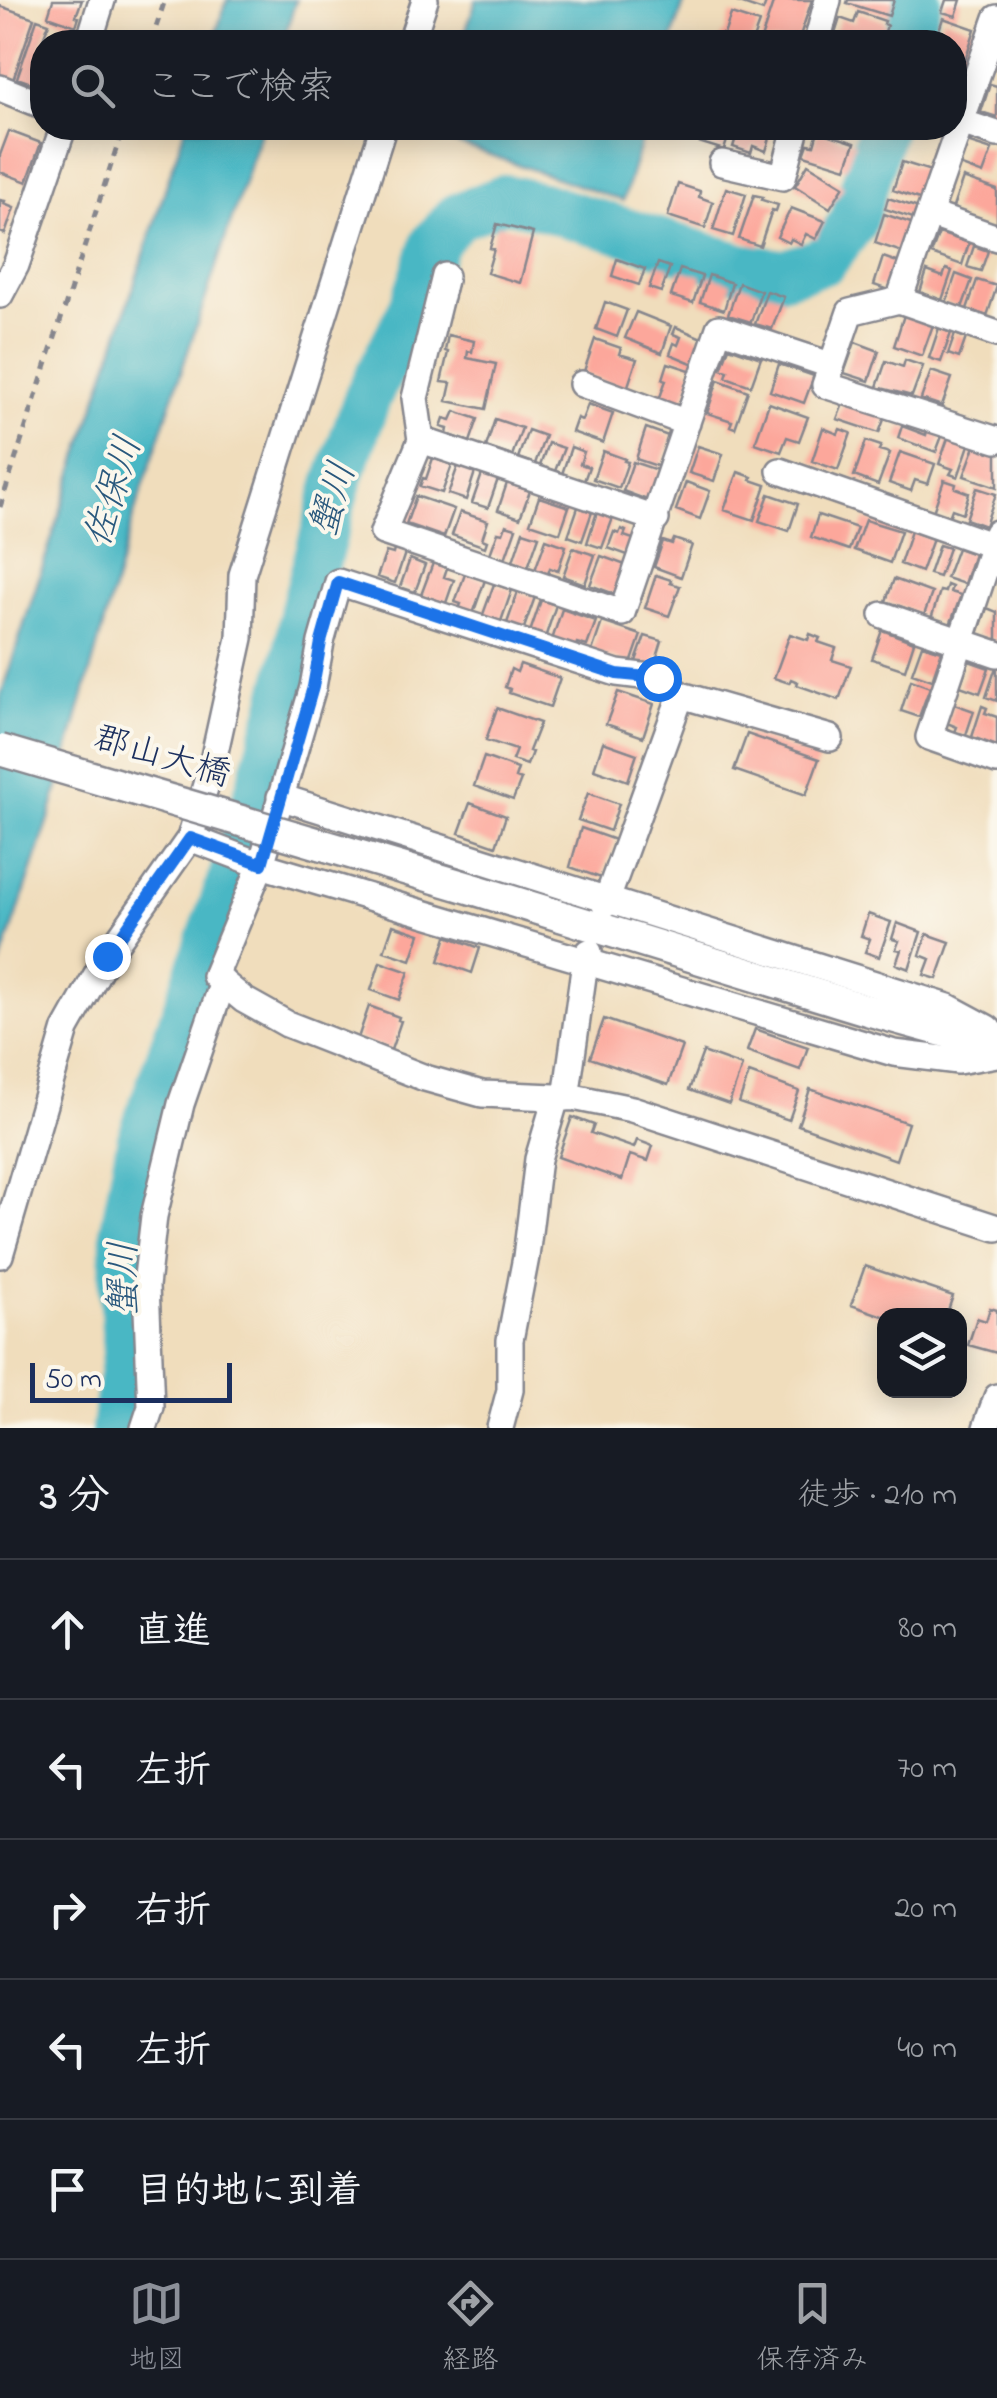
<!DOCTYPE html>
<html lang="ja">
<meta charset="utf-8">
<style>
:root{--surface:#171b24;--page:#20242c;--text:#f1f3f6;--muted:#9ea1a6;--line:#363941;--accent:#8c9099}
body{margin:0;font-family:"Indie Flower","Klee One",sans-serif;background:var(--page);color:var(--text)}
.controls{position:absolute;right:30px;bottom:30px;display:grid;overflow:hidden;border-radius:20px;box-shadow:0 5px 25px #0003}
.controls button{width:90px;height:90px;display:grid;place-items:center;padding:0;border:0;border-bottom:2px solid var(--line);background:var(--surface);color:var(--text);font:50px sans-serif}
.scale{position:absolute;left:30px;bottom:25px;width:202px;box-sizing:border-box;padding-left:10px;border:5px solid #1b2f5e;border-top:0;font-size:28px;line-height:35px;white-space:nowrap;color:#1b2f5e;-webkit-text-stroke:8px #fbf7ec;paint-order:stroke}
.stop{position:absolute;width:30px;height:30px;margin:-22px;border:8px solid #1a73e8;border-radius:50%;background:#fff}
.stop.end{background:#1a73e8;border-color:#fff;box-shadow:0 2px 10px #0008}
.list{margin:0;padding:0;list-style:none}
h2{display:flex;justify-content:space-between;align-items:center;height:130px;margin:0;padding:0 40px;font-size:42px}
h2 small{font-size:32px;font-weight:400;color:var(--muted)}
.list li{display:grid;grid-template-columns:65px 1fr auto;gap:30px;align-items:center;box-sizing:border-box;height:140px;padding:0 40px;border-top:2px solid var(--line)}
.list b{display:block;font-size:38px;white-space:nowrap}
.list em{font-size:32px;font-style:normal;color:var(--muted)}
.icon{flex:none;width:55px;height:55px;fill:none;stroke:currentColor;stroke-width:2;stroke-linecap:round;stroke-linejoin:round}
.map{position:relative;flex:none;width:997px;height:1428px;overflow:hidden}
.search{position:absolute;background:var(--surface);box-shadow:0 5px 25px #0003;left:30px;right:30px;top:30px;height:110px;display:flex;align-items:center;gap:25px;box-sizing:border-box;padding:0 35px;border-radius:40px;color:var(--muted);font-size:38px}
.sheet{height:830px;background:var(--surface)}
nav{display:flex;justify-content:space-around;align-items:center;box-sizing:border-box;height:140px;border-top:2px solid var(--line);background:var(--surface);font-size:28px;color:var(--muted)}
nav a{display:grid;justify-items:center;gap:5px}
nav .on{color:var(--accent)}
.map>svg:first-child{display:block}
.water{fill:#49b7c4;stroke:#327391;stroke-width:2.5}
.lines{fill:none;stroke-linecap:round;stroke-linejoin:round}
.river{stroke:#49b7c4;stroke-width:48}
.building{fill:#fca79b}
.minor-casing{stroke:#86868d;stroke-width:30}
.tertiary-casing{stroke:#86868d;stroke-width:35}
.path{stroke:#86868d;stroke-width:5;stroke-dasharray:8 8;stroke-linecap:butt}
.minor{stroke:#fff;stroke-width:25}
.tertiary{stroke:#fff;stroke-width:30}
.tertiary-bridge-casing{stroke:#86868d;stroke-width:35;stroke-linecap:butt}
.tertiary-bridge{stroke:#fff;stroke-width:30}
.route{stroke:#1a73e8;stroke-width:12}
.labels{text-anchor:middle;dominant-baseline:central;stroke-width:8;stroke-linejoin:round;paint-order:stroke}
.street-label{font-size:35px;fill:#1b2f5e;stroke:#fbf7ec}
.water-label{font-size:38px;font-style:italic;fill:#29587d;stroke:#fbf7ec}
</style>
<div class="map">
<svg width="997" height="1428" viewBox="0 0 997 1428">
<rect width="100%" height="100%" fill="#fbf7ec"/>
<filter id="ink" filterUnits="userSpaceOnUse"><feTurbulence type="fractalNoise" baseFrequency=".01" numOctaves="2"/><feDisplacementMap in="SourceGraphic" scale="20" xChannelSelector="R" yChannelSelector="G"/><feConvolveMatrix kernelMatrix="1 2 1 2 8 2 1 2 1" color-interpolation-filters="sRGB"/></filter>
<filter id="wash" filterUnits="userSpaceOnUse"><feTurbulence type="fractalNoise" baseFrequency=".0048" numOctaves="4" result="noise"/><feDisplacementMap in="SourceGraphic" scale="40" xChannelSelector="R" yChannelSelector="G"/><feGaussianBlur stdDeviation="2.25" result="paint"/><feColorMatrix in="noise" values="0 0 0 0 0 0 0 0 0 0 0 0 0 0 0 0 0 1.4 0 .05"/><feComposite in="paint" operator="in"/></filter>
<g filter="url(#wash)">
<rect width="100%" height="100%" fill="#f0ddbc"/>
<!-- water -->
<path class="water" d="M227,0H296L285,35L287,42H213Z
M476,0H685L671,42H462Z
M185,128H262L136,508L50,816L0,966V698Z
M434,128H645L623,201L432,135Z"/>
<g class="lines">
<!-- river -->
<path class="river" d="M907,42L918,0
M115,1428L126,1355L123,1284L124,1229L140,1142L236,866L280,717L297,651L304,609L337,485L368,396L413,307L435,242L457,217L505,198L542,206L740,267L784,273L824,261L853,222L882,128"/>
</g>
<g id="blocks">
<!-- building -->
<path class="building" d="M53,0H82L76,16L79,17L76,26L48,16Z
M731,0H767L763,11Z
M774,0H812L798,42H760Z
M848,0H894L889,16L847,3Z
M946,0H961L956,16L942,12Z
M0,6L34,18L13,80L0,75Z
M858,12L885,21L884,24L887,25L882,42H841L833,40L840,18L854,23Z
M731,14L759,23L752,42H719L722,34L724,35Z
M943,18L975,29L965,60L954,57V42H935Z
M37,19L49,23L40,47L42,48V87L17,78Z
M990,84L997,86V117L981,112Z
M696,128H731L724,150L692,140Z
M739,128H773L766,151L753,146L751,153L733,147Z
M9,131L41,143L27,182L0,172V155Z
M818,131L855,143L846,168L804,155L808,144L814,145Z
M967,142L992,150L983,174L959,165Z
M902,162L931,171L922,200L893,190Z
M808,164L844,186L830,208L795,186Z
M963,178L997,190V226L952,210Z
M678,184L700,191L699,197L713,202L705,228L668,216Z
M726,188L746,194L733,236L713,230Z
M754,195L763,197L762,200L778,205L776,211L772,210L760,246L739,239Z
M888,198L919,208L916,219L885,209Z
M0,200L5,201L4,204L14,208L5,234L0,232Z
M791,208L825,221L816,239L806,234L801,244L791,239L789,243L777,237Z
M884,214L914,224L905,253L875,243Z
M497,224L533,233L520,283L487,273L494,249L490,248Z
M939,233L969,243L962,265L931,254Z
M974,246L988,251L981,271L967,267Z
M883,257L900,263L891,291L874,285Z
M617,259L645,269L639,285L612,276Z
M658,263L670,267L661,292L649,288Z
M680,269L702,276L693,303L671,296Z
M946,269L952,271L942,300L920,292L927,271L943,277Z
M956,274L972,280L962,308L946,303Z
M709,275L732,283L724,310L700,302Z
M977,280L997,286L987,316L967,309Z
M739,283L761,291L751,322L728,315Z
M767,291L784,297L772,329L755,324Z
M605,302L627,310L617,337L596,329Z
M636,312L671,326L662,353L625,338Z
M904,315L933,325L922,356L894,346Z
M676,327L704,339L694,364L670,354L674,343L678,345L681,337L673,334Z
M939,328L951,333L941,362L929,358Z
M955,334L966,338L959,358L948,354Z
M448,335L474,341L472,352L468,351L467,358L496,364L486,409L447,401L451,383L441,382L448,352L445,351Z
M595,339L621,348L619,354L637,359L627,389L583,374Z
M855,342L879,351L869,381L844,373Z
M729,347L761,358L751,386L726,377L728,371L721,369Z
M905,360L923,366L912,396L877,387L886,361L903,367Z
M668,363L693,371L681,407L659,400L666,380L663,379Z
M779,364L814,376L804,403L770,391Z
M931,371L952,378L942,406L921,399Z
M718,380L748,391L735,428L730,426L732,421L707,413Z
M769,403L808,417L799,441L787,437L781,452L755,443Z
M588,404L613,413L603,443L572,432L577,418L582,420Z
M843,404L854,408L855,404L886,414L879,433L837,419Z
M455,411L478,419L470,442L447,434L448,429L441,427L444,418L451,420Z
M495,419L522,428L512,456L486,447Z
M902,426L926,435L927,431L942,436L936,452L898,438Z
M646,428L671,437L660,467L636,459Z
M823,428L838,434L840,429L851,433L838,470L812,461Z
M528,430L545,436L535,464L518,458Z
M948,438L969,445L958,477L950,474L953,469L939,464Z
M866,441L881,446L879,450L890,453L878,485L854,476Z
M548,443L564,448L555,471L540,466Z
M698,446L723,454L714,481L689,473Z
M975,446L997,454V487L964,476Z
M571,447L584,452L580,464L589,467L584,481L562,474Z
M603,451L625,459L624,461L628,462L619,488L593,479Z
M900,452L935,464L928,484L915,480L911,491L889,483Z
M433,458L452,465L442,493L420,486L423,478L426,479Z
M633,462L660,471L650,501L623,491Z
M459,463L476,469L466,500L448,494Z
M738,472L752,477L751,480L766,485L754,520L724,510Z
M482,474L498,479L488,508L472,503Z
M944,480L956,484L955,488L969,493L963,513L952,509L949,517L933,512Z
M686,482L710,491L700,519L676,510Z
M507,483L530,491L520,518L498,510Z
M977,488L996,494L985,526L966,519Z
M769,494L798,504L789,531L759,521Z
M416,496L454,509L444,537L406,524Z
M539,497L569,507L560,533L530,523Z
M578,507L592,512L582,541L568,536Z
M460,512L488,521L482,539L487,541L485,547L452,535Z
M597,512L613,518L602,548L587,543Z
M818,515L857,528L849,550L811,537Z
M865,520L901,531L890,563L854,550Z
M506,525L516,528L505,559L490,554L498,532L503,533Z
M621,529L626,531L624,536L636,540L630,556L608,548L614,532L619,534Z
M523,531L539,536L528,567L513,561Z
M911,531L933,539L921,572L900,564Z
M546,539L566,546L558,571L550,568L548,574L535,570Z
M674,539L692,545L681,577L654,567L663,541L672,544Z
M939,545L949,548L939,577L929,574Z
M573,548L595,555L585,584L563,576Z
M957,548L974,554L964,584L946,578Z
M394,550L405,553L395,583L377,577L386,552L393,554Z
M601,556L628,566L617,595L590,585Z
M410,559L425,565L415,592L400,587Z
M433,563L447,568L444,577L454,580L446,603L421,595Z
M465,574L485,580L473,614L459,609L461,604L455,602Z
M656,575L671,580L670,583L680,586L669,616L645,608Z
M894,579L932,593L924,615L886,601Z
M494,584L512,590L500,624L482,617Z
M947,585L952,587L950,592L961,595L950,625L931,619L940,591L945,592Z
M518,592L535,597L523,631L506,626Z
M541,600L556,605L545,638L530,632Z
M987,608L997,612V641L978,634Z
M562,609L596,621L587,646L577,643L575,648L552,640Z
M602,622L641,635L631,664L592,651Z
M882,630L914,642L905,670L872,659Z
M790,634L808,640L810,634L820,638L818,642L836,648L832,660L851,666L839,700L797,685L798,682L791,679L789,683L774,678Z
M645,636L662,641L654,667L636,661Z
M922,645L942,651L932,680L912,673Z
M969,661L989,668L980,693L960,686Z
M520,664L560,678L550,707L509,693L510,689L505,687L511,669L517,672Z
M996,667H997V701L986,697Z
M911,680L930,687L919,717L901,711Z
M618,692L654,704L643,737L606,724Z
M954,704L974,711L966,735L955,732L957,727L947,723Z
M982,706L987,708L985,713L997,717V746L972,737Z
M497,708L540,723L529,751L532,752L527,765L512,760L516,750L486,740Z
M747,734L819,759L806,795L734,770Z
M603,742L637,754L628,781L594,769Z
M484,757L518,769L515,778L521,780L513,800L474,786Z
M588,793L619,804L610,831L578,820Z
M470,803L506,816L496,846L459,833Z
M581,828L615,840L601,878L570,867Z
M868,914L891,922L879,957L865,952L870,939L861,936Z
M897,923L921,932L909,969L896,964L901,950L896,949L899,941L892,939Z
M393,925L420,934L411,960L384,951Z
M927,934L950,942L937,979L924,975L930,959L920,955Z
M447,936L480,948L472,973L439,961Z
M380,962L409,972L399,1000L371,990Z
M369,1006L399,1017L398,1020L401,1021L391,1050L358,1038Z
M604,1019L682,1046L668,1085L590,1058Z
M755,1029L808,1047L800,1070L747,1051Z
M703,1052L742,1066L729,1104L689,1090Z
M749,1073L799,1091L789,1120L739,1103Z
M810,1089L908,1123L896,1160L798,1125Z
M572,1117L594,1125L591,1133L634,1148L637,1140L653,1146L648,1161L630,1155L622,1180L558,1157Z
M865,1266L953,1296L946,1316H883L851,1305Z
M990,1308L997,1310V1353L968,1345L977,1318L986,1321Z"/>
</g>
</g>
<g filter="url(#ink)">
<use href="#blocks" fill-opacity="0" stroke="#86868d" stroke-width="2.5"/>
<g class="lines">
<defs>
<path id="minor" d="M997,18L899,300L850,312L825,385L997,440
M89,42L102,0
M411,42L425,0
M817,42L828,0
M0,88L42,105
M961,122L997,134
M722,163L783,177L796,128
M929,214L997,238
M445,276L415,398L421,440L383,532L622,613L719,328L830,365
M0,295L16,265L63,128
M899,300L997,334
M582,384L687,423
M421,440L656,519
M780,471L997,547
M997,533L929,737L997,761
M883,615L997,654
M830,738L681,695L658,678L617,673L338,582L321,642L313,687L261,865L215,976L244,1000L287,1024L425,1078L482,1094L578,1098L632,1109L997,1228
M280,797L948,1007L987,1028L997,1037
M190,838L261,865L894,1053L958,1061L997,1054
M605,905L681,695
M566,1098L585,962L589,952
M0,1255L66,1029L107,956L190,838L213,761L240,638L242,575L383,128
M144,1428L151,1407L146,1286L154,1216L181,1104L223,982
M500,1428L510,1390V1340L526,1257L538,1159L556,1098
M986,1428L997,1397"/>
<path id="tertiary" d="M476,890L867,1010L997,1046"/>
</defs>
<!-- minor casing -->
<use href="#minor" class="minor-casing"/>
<!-- tertiary casing -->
<use href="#tertiary" class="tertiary-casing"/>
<!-- path -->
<path class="path" d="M151,42L165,0
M0,507L123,128"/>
<!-- minor -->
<use href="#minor" class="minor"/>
<!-- tertiary -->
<use href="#tertiary" class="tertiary"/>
<defs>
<path id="tertiary-bridge" d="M0,750L476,890"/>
</defs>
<!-- tertiary-bridge casing -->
<use href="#tertiary-bridge" class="tertiary-bridge-casing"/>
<!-- tertiary-bridge -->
<use href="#tertiary-bridge" class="tertiary-bridge"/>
</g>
</g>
<g class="lines" filter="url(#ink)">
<!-- route -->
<path class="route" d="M107,956L190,838L262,864L313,687L321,642L338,582L617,674L658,678"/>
</g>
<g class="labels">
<!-- street labels -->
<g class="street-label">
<text transform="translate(162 758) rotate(16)">郡山大橋</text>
</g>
<!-- water labels -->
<g class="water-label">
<text transform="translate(115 492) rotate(-73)">佐保川</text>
<text transform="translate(335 500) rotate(-73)">蟹川</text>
<text transform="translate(126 1279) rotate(-90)">蟹川</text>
</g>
</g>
</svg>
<div class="controls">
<button><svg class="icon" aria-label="layers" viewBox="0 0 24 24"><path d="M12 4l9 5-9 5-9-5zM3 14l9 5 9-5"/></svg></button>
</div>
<div class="scale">50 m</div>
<div class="stop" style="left:658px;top:678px"></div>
<div class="stop end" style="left:107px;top:956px"></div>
<div class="search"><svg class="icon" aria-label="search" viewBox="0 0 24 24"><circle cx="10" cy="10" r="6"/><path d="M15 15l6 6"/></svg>ここで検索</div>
</div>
<section class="sheet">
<h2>3 分<small>徒歩 · 210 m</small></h2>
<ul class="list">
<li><svg class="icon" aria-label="ahead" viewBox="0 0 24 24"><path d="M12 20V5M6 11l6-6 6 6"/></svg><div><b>直進</b></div><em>80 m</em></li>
<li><svg class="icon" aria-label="left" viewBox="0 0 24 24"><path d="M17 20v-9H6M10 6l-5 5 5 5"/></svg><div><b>左折</b></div><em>70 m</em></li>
<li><svg class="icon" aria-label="right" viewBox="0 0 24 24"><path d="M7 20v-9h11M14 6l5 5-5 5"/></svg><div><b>右折</b></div><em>20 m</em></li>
<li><svg class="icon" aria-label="left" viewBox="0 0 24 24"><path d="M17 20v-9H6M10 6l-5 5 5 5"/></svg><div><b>左折</b></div><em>40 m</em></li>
<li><svg class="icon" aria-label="arrive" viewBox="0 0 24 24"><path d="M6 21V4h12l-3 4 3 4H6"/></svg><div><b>目的地に到着</b></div></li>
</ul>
</section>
<nav>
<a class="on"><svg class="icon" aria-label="map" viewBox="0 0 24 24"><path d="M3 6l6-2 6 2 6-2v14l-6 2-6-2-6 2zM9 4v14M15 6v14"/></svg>地図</a>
<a><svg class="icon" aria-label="directions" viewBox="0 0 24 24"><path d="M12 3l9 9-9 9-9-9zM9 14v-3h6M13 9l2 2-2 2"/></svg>経路</a>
<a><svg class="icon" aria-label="saved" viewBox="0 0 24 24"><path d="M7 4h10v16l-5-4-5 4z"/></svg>保存済み</a>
</nav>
